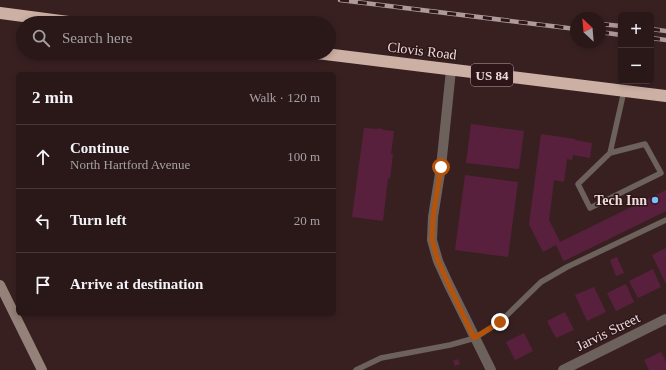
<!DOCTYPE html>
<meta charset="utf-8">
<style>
:root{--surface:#2a1819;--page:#362526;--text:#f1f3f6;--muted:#a5a0a2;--line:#463738}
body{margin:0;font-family:Georgia,serif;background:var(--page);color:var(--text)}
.controls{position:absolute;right:12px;top:12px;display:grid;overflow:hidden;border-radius:6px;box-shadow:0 2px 6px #0003}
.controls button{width:36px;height:36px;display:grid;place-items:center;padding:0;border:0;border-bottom:1px solid var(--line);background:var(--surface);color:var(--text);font:20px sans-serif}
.compass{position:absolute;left:570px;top:12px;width:36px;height:36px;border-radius:50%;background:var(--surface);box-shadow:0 2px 6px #0003;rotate:334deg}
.stop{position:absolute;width:12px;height:12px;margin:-9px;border:3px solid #b45309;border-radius:50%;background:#fff}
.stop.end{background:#b45309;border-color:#fff;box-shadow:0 1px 4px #0008}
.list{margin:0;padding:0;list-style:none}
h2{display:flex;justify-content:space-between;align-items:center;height:52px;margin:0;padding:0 16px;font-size:17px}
h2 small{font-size:13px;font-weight:400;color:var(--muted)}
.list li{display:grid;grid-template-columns:26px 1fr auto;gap:12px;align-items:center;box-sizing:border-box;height:64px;padding:0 16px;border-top:1px solid var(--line)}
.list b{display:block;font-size:15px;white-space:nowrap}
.list p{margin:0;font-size:13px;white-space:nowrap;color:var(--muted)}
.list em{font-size:13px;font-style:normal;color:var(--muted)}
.icon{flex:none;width:22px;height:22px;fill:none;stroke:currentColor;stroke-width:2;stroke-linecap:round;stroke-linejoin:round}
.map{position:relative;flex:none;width:666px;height:370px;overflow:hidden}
.search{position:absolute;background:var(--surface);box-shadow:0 2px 6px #0003;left:16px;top:16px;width:320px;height:44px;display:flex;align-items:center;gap:10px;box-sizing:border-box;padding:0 14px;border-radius:22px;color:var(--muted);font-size:15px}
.panel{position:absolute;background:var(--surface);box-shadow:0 2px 6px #0003;left:16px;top:72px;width:320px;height:244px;border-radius:6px}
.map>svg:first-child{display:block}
.building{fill:#59203e}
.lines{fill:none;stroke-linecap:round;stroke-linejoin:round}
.lane{stroke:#6d615c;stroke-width:5.5}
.street{stroke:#6d615c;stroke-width:10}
.secondary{stroke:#948179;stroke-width:10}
.highway{stroke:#cdb0a4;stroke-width:12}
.rail-casing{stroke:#ae9a9b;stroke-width:4.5}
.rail{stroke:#2e1618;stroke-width:3;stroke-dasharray:9;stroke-linecap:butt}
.route{stroke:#b45309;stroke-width:5}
.poi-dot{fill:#7cbef9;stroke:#2e1618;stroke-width:1.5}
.labels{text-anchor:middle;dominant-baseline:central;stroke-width:3;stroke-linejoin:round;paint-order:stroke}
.shield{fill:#2e1618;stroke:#b4a1a1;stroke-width:1}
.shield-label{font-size:13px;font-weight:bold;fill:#eddcdc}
.street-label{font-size:14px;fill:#eddcdc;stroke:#2e1618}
.poi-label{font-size:14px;font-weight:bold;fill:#eddcdc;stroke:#2e1618;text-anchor:end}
</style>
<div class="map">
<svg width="666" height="370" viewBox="0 0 666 370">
<rect width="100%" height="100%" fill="#382021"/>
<!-- building -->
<path class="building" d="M471,124L524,131L519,169L466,163Z
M364,128L378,129V128L383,129V130L394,131L391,154H393L390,179L388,178L383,221L352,217Z
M541,134L575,139V140L592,143L590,158L573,155L572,160L567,159L564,182L554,180L549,220L560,242L666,190V211L564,261L562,258L556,245L543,252L529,224Z
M465,175L518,182L508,257L455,250Z
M666,248V284L652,255Z
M617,257L624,273L616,276L610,260Z
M653,269L661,287L638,298L629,281Z
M626,284L634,302L616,311L607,293Z
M594,287L606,312L587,321L575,295Z
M565,312L574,330L556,338L547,321Z
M524,333L533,351L515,360L506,342Z
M661,352L666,362V370H649L644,360Z
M458,359L460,364L455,366L453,361Z"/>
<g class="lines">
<!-- lane -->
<path class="lane" d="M610,153L645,144L661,173L590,208L578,184L610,153L624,91
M356,370L381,358L450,345L475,338L500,322L541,282L567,267L666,220"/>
<!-- street -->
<path class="street" d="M451,70L441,167L433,217L432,240L438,261L448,283L491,370
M563,370L666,319"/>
<!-- secondary -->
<path class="secondary" d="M0,285L42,370"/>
<!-- highway -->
<path class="highway" d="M0,13L76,23
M317,53L666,96"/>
<defs>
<path id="rail" d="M340,0L576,29
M600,24L621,26
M651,29L666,31
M600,32L621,35
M651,38L666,40"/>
</defs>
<!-- rail casing -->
<use href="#rail" class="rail-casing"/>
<!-- rail -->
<use href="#rail" class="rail"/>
</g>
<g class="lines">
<!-- route -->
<path class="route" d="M441,167L433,217L432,240L438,261L448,283L474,338L500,322"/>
</g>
<!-- markers -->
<circle class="poi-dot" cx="655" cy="200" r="4"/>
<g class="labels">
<!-- shield labels -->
<rect class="shield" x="471" y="64" width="42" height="22" rx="3"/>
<g class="shield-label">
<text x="492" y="75">US 84</text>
</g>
<!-- street labels -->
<g class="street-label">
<text transform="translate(422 51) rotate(7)">Clovis Road</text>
<text transform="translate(608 332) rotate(-26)">Jarvis Street</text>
</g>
<!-- poi labels -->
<g class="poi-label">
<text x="647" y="200">Tech Inn</text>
</g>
</g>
</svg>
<div class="controls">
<button>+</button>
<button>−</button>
</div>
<svg class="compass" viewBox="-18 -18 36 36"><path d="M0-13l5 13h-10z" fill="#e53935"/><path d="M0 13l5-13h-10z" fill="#a5a0a2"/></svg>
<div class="stop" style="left:441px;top:167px"></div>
<div class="stop end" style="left:500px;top:322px"></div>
<div class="search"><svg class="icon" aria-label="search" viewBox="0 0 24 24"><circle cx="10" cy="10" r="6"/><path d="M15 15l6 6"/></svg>Search here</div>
<section class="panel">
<h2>2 min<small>Walk · 120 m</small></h2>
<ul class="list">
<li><svg class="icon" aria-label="ahead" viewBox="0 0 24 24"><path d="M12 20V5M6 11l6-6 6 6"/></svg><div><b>Continue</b><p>North Hartford Avenue</p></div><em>100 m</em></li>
<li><svg class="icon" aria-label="left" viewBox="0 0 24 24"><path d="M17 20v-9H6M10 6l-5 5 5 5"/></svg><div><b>Turn left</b></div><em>20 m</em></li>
<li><svg class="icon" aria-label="arrive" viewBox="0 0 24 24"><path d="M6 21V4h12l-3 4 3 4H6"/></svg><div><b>Arrive at destination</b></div></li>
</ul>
</section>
</div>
